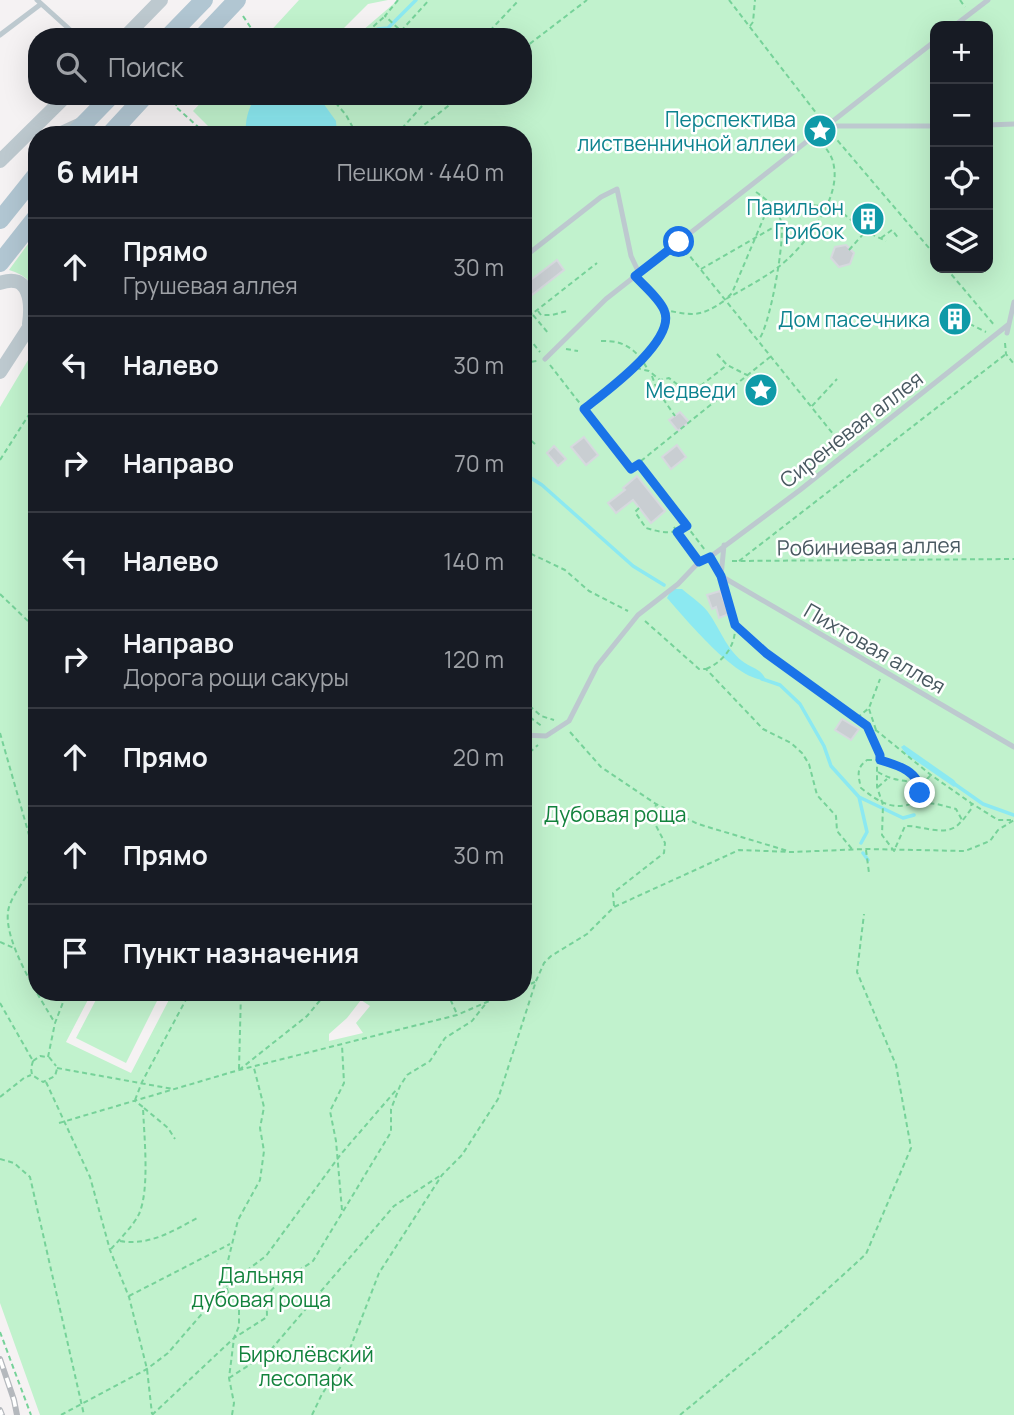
<!DOCTYPE html>
<html lang="ru">
<meta charset="utf-8">
<style>
:root{--surface:#171b24;--page:#20242c;--text:#f1f3f6;--muted:#9ea1a6;--line:#363941}
body{margin:0;font-family:Manrope,sans-serif;background:var(--page);color:var(--text)}
.controls{position:absolute;right:21px;top:21px;display:grid;overflow:hidden;border-radius:14px;box-shadow:0 7px 28px #0002}
.controls button{width:63px;height:63px;display:grid;place-items:center;padding:0;border:0;border-bottom:2px solid var(--line);background:var(--surface);color:var(--text);font:35px sans-serif}
.stop{position:absolute;width:21px;height:21px;margin:-16px;border:5px solid #1a73e8;border-radius:50%;background:#fff}
.stop.end{background:#1a73e8;border-color:#fff;box-shadow:0 2px 7px #0008}
.list{margin:0;padding:0;list-style:none}
h2{display:flex;justify-content:space-between;align-items:center;height:91px;margin:0;padding:0 28px;font-size:30px}
h2 small{font-size:23px;font-weight:400;color:var(--muted)}
.list li{display:grid;grid-template-columns:46px 1fr auto;gap:21px;align-items:center;box-sizing:border-box;height:98px;padding:0 28px;border-top:2px solid var(--line)}
.list b{display:block;font-size:26px;white-space:nowrap}
.list p{margin:0;font-size:23px;white-space:nowrap;color:var(--muted)}
.list em{font-size:23px;font-style:normal;color:var(--muted)}
.icon{flex:none;width:38px;height:38px;fill:none;stroke:currentColor;stroke-width:2;stroke-linecap:round;stroke-linejoin:round}
.map{position:relative;flex:none;width:1014px;height:1415px;overflow:hidden}
.search{position:absolute;background:var(--surface);box-shadow:0 7px 28px #0002;left:28px;top:28px;width:504px;height:77px;display:flex;align-items:center;gap:18px;box-sizing:border-box;padding:0 24px;border-radius:28px;color:var(--muted);font-size:26px}
.panel{position:absolute;background:var(--surface);box-shadow:0 7px 28px #0002;left:28px;top:126px;width:504px;height:875px;border-radius:28px}
.map>svg:first-child{display:block}
.green{fill:#c1f2cd;fill-rule:evenodd}
.water{fill:#8ce9f1}
.lines{fill:none;stroke-linecap:round;stroke-linejoin:round}
.stream{stroke:#8ce9f1;stroke-width:3.5}
.building{fill:#c9ced2;stroke:#d6d9de;stroke-width:2}
.path{stroke:#76d299;stroke-width:2;stroke-dasharray:5 3.5;stroke-linecap:butt}
.service{stroke:#bdc9cf;stroke-width:5}
.tertiary{stroke:#bdc9cf;stroke-width:14}
.primary{stroke:#b1c6d2;stroke-width:18}
.rail-casing{stroke:#b4b8bd;stroke-width:6}
.rail{stroke:#fff;stroke-width:3.5;stroke-dasharray:10;stroke-linecap:butt}
.route{stroke:#1a73e8;stroke-width:9}
.labels{text-anchor:middle;dominant-baseline:central;stroke-width:5;stroke-linejoin:round;paint-order:stroke}
.culture-label{font-size:21px;fill:#0d838f;stroke:#fff;text-anchor:end}
.street-label{font-size:21px;fill:#495961;stroke:#fff}
.park-label{font-size:21px;fill:#13833d;stroke:#fff}
</style>
<div class="map">
<svg width="1014" height="1415" viewBox="0 0 1014 1415">
<rect width="100%" height="100%" fill="#f5f2f3"/>
<!-- green -->
<path class="green" d="M299,0H388L368,4L335,37H265Z
M398,0H1014V1415H40L0,1303V407L37,345V992H92L66,1042L131,1073L173,992H523V135H217L193,111L207,96H366L372,99L376,96H523V37H355ZM935,26H988V268H935ZM361,1000L370,1006L356,1023L363,1033L329,1041V1034L347,1018Z
M28,244L37,277V301C34,283 26,275 9,270Z
M100,992L161,993L126,1063L76,1038Z"/>
<!-- water -->
<path class="water" d="M256,96H318L336,121L337,135H246C245,119 248,109 256,96Z
M675,589H682C691,597 704,605 710,615C721,631 728,652 745,663C754,669 761,669 766,680C736,681 687,620 667,598L670,592Z
M904,745L954,780L957,784L954,787L906,754L901,747Z"/>
<g class="lines">
<!-- stream -->
<path class="stream" d="M364,37L378,29L388,28L416,0
M523,473L542,485L633,566L664,585
M762,679L780,685L800,704L824,746L831,766L859,797L867,832L861,843
M956,785L983,804L1014,815
M859,797L903,818L914,815
M863,853L868,860"/>
</g>
<!-- building -->
<path class="building" d="M860 220a8 8 0 1 1 16 0a8 8 0 1 1-16 0Z
M846,245L854,253L850,264L839,267L831,258L835,247Z
M557,260L564,270L528,298L523,292V286Z
M949,308L962,310L958,332L946,330Z
M680,412L689,422L678,431L669,420Z
M584,437L598,455L586,465L571,447Z
M677,445L686,457L671,469L662,457Z
M554,446L566,459L558,466L547,453Z
M637,476L665,511L651,523L633,500L616,513L608,503L625,490L623,488Z
M720,591L729,614L719,618L716,607L712,609L707,595Z
M842,719L859,729L851,740L835,730Z"/>
<g class="lines">
<!-- path -->
<path class="path" d="M398,0L385,16L401,31L429,0
M729,0L820,118
M960,0L965,7
M243,16L257,37
M750,26L753,22L755,0
M367,32L384,17
M302,37H303
M484,37L519,0
M523,49L587,0
M185,96L175,106L207,135
M330,96L346,115L357,135
M338,102L342,96
M832,134L935,255
M396,135L431,96
M411,135L461,96
M756,192C767,200 777,208 781,221C786,237 769,332 758,340
M771,203L825,206
M830,203L865,231L886,241
M881,238L892,230L899,239
M685,250L842,445
M849,250L865,232
M946,268L995,326
M701,269L781,223
M641,283L664,310C693,315 699,318 724,301
M728,297L732,293L770,203
M726,299C743,289 761,280 777,268C803,249 840,201 834,167C833,157 828,151 822,143
M523,304L532,314L597,263
M538,311L541,315H552L567,311
M533,315L549,334
M962,320L986,332
M523,331L540,352
M601,341C625,340 637,350 648,370
M1005,343L1006,354L1014,364
M566,349L578,351
M717,354L727,365L747,375
M523,363L537,361
M550,365L631,469L770,357
M636,368L649,371L660,380L669,378L690,394L727,365
M652,376L657,390L675,416
M812,406L837,379
M585,409C612,386 668,352 664,312
M28,417L37,426
M525,435L536,445
M0,460L28,416L37,408
M639,464L705,550
M639,508L635,512L646,528C660,532 673,536 686,526
M674,527L693,557
M523,550L565,570L589,591L628,611
M732,561L1014,559
M739,561L1006,354
M725,589L735,625L766,653L853,717L877,731L931,775L971,803L998,820H1011
M0,594L30,623H37
M645,621L699,669H706L763,729L791,743L802,753L809,764L817,795L836,816L837,831L852,849
M30,623L37,653
M706,669C723,662 736,646 735,626
M523,700L541,716L554,720
M869,709L876,730
M523,712L543,727
M857,718L869,708L880,679
M868,727L880,755L877,766V787L883,805L882,835L894,851L905,826C922,825 950,840 962,820L956,809L937,804L916,802
M570,732L601,767L656,804L698,824L788,851
M0,733L37,863
M523,758L538,745
M867,760C888,759 912,767 921,787L916,802C893,812 879,802 861,788C858,775 856,768 867,760Z
M878,772C890,780 910,783 925,781L931,775
M878,787L887,779
M963,820L972,808L971,804
M37,836C35,847 34,859 30,869C24,882 13,894 9,907C0,937 40,998 55,1023
M866,850L869,873
M614,906L613,893L664,853L665,843L653,820L656,804
M0,942L14,948
M523,987L535,982
M98,992L99,993
M447,992L457,1014
M0,1003L33,1061
M48,1057L55,1023L67,992
M49,1057L56,1066
M33,1061L31,1068L32,1075L43,1082L55,1076L57,1069
M33,1061L40,1056L47,1057
M57,1068L173,1089
M239,1069L241,992
M239,1070L307,1016L327,992
M46,1082L90,1177L110,1250L129,1297L147,1369L152,1414
M0,1097L24,1078L31,1075
M135,1100L142,1082L190,992
M144,1108L168,1128L175,1139
M59,1123L239,1070L457,1015L510,992
M0,1159L14,1163L30,1177L84,1415
M342,1210L336,1141L330,1111L344,1083L342,1045
M120,1241C150,1246 173,1231 199,1217
M111,1249C120,1239 133,1226 139,1214C150,1189 144,1136 143,1107L135,1101
M129,1296L230,1244
M0,1332L31,1415
M229,1378L268,1353L394,1206L441,1175
M61,1415L147,1369L168,1353L226,1286L266,1256L341,1154L397,1089
M152,1415L234,1338L267,1317C267,1310 266,1300 268,1295C274,1283 301,1270 313,1261L391,1132V1109L400,1086L407,1075L430,1061L445,1038L472,1021L487,1002
M232,1415L234,1403L229,1378L234,1338L239,1326V1308L228,1293L224,1277L238,1220L260,1180L264,1151L260,1128L264,1107L254,1068
M312,1415L322,1394L346,1359L379,1273L442,1175L462,1155L498,1099L536,981L544,963L551,956L587,934L614,907L739,850L792,852L866,849L965,851L990,841L998,830L1014,820
M680,1415L785,1328L866,1254L911,1148L896,1065L857,972L864,914"/>
<!-- service -->
<path class="service" d="M37,0L78,37
M954,26L988,0
M0,35L41,4
M988,125L1014,124
M826,126H935
M523,258L601,197L617,189L631,256L639,273
M1007,333L1014,302
M545,359L606,299L935,41
M710,557L721,576L1014,747
M721,576L724,545
M523,735L546,736L569,721L597,666L638,615L678,584L699,562L710,557L800,490L1009,324"/>
<!-- tertiary -->
<path class="tertiary" d="M125,37L161,0
M57,135L81,124
M0,161L66,96
M0,283C30,272 32,303 29,324
M0,372L37,315"/>
<!-- primary -->
<path class="primary" d="M168,37L204,0
M202,37L237,0
M73,135L111,96
M109,135L145,96
M0,220L37,174
M0,263L37,216"/>
<defs>
<path id="rail" d="M0,1359L14,1400L17,1415
M0,1410L2,1415"/>
</defs>
<!-- rail casing -->
<use href="#rail" class="rail-casing"/>
<!-- rail -->
<use href="#rail" class="rail"/>
</g>
<g class="lines">
<!-- route -->
<path class="route" d="M679,242L635,276C644,286 659,298 664,310C678,340 604,393 584,409L631,469L639,464L687,526L677,532L699,562L710,557L721,576L735,625L766,653L867,726L880,755V760C897,765 920,771 920,793"/>
</g>
<!-- icons -->
<defs>
<symbol id="sight-disc" viewBox="-11 -11 22 22"><circle r="9.5" fill="#0f9aa8" stroke="#fff"/><path d="M0-6L1.8-2.2L6-1.7L2.9 1.2L3.7 5.4L0 3.3L-3.7 5.4L-2.9 1.2L-6-1.7L-1.8-2.2Z" fill="#fff"/></symbol>
<symbol id="building-disc" viewBox="-11 -11 22 22"><circle r="9.5" fill="#0f9aa8" stroke="#fff"/><path d="M-4-6H4V6H1V3H-1V6H-4ZM-2.5-4.3h1.7v1.8h-1.7ZM.8-4.3h1.7v1.8H.8ZM-2.5-1h1.7V.8h-1.7ZM.8-1h1.7V.8H.8Z" fill="#fff"/></symbol>
</defs>
<g fill-rule="evenodd">
<use href="#sight-disc" x="801" y="112" width="38" height="38"/>
<use href="#building-disc" x="849" y="200" width="38" height="38"/>
<use href="#building-disc" x="936" y="300" width="38" height="38"/>
<use href="#sight-disc" x="742" y="371" width="38" height="38"/>
</g>
<g class="labels">
<!-- culture labels -->
<g class="culture-label">
<text x="796" y="119">Перспектива<tspan x="796" dy="24">лиственничной аллеи</tspan></text>
<text x="844" y="207">Павильон<tspan x="844" dy="24">Грибок</tspan></text>
<text x="930" y="319">Дом пасечника</text>
<text x="736" y="390">Медведи</text>
</g>
<!-- street labels -->
<g class="street-label">
<text transform="translate(851 429) rotate(-38)">Сиреневая аллея</text>
<text transform="translate(869 546) rotate(-1)">Робиниевая аллея</text>
<text transform="translate(875 648) rotate(30)">Пихтовая аллея</text>
</g>
<!-- park labels -->
<g class="park-label">
<text x="615" y="814">Дубовая роща</text>
<text x="261" y="1275">Дальняя<tspan x="261" dy="24">дубовая роща</tspan></text>
<text x="306" y="1354">Бирюлёвский<tspan x="306" dy="24">лесопарк</tspan></text>
</g>
</g>
</svg>
<div class="controls">
<button>+</button>
<button>−</button>
<button><svg class="icon" aria-label="locate" viewBox="0 0 24 24"><circle cx="12" cy="12" r="6"/><path d="M12 2v4M12 18v4M2 12h4M18 12h4"/></svg></button>
<button><svg class="icon" aria-label="layers" viewBox="0 0 24 24"><path d="M12 4l9 5-9 5-9-5zM3 14l9 5 9-5"/></svg></button>
</div>
<div class="stop" style="left:679px;top:242px"></div>
<div class="stop end" style="left:920px;top:793px"></div>
<div class="search"><svg class="icon" aria-label="search" viewBox="0 0 24 24"><circle cx="10" cy="10" r="6"/><path d="M15 15l6 6"/></svg>Поиск</div>
<section class="panel">
<h2>6 мин<small>Пешком · 440 m</small></h2>
<ul class="list">
<li><svg class="icon" aria-label="ahead" viewBox="0 0 24 24"><path d="M12 20V5M6 11l6-6 6 6"/></svg><div><b>Прямо</b><p>Грушевая аллея</p></div><em>30 m</em></li>
<li><svg class="icon" aria-label="left" viewBox="0 0 24 24"><path d="M17 20v-9H6M10 6l-5 5 5 5"/></svg><div><b>Налево</b></div><em>30 m</em></li>
<li><svg class="icon" aria-label="right" viewBox="0 0 24 24"><path d="M7 20v-9h11M14 6l5 5-5 5"/></svg><div><b>Направо</b></div><em>70 m</em></li>
<li><svg class="icon" aria-label="left" viewBox="0 0 24 24"><path d="M17 20v-9H6M10 6l-5 5 5 5"/></svg><div><b>Налево</b></div><em>140 m</em></li>
<li><svg class="icon" aria-label="right" viewBox="0 0 24 24"><path d="M7 20v-9h11M14 6l5 5-5 5"/></svg><div><b>Направо</b><p>Дорога рощи сакуры</p></div><em>120 m</em></li>
<li><svg class="icon" aria-label="ahead" viewBox="0 0 24 24"><path d="M12 20V5M6 11l6-6 6 6"/></svg><div><b>Прямо</b></div><em>20 m</em></li>
<li><svg class="icon" aria-label="ahead" viewBox="0 0 24 24"><path d="M12 20V5M6 11l6-6 6 6"/></svg><div><b>Прямо</b></div><em>30 m</em></li>
<li><svg class="icon" aria-label="arrive" viewBox="0 0 24 24"><path d="M6 21V4h12l-3 4 3 4H6"/></svg><div><b>Пункт назначения</b></div></li>
</ul>
</section>
</div>
